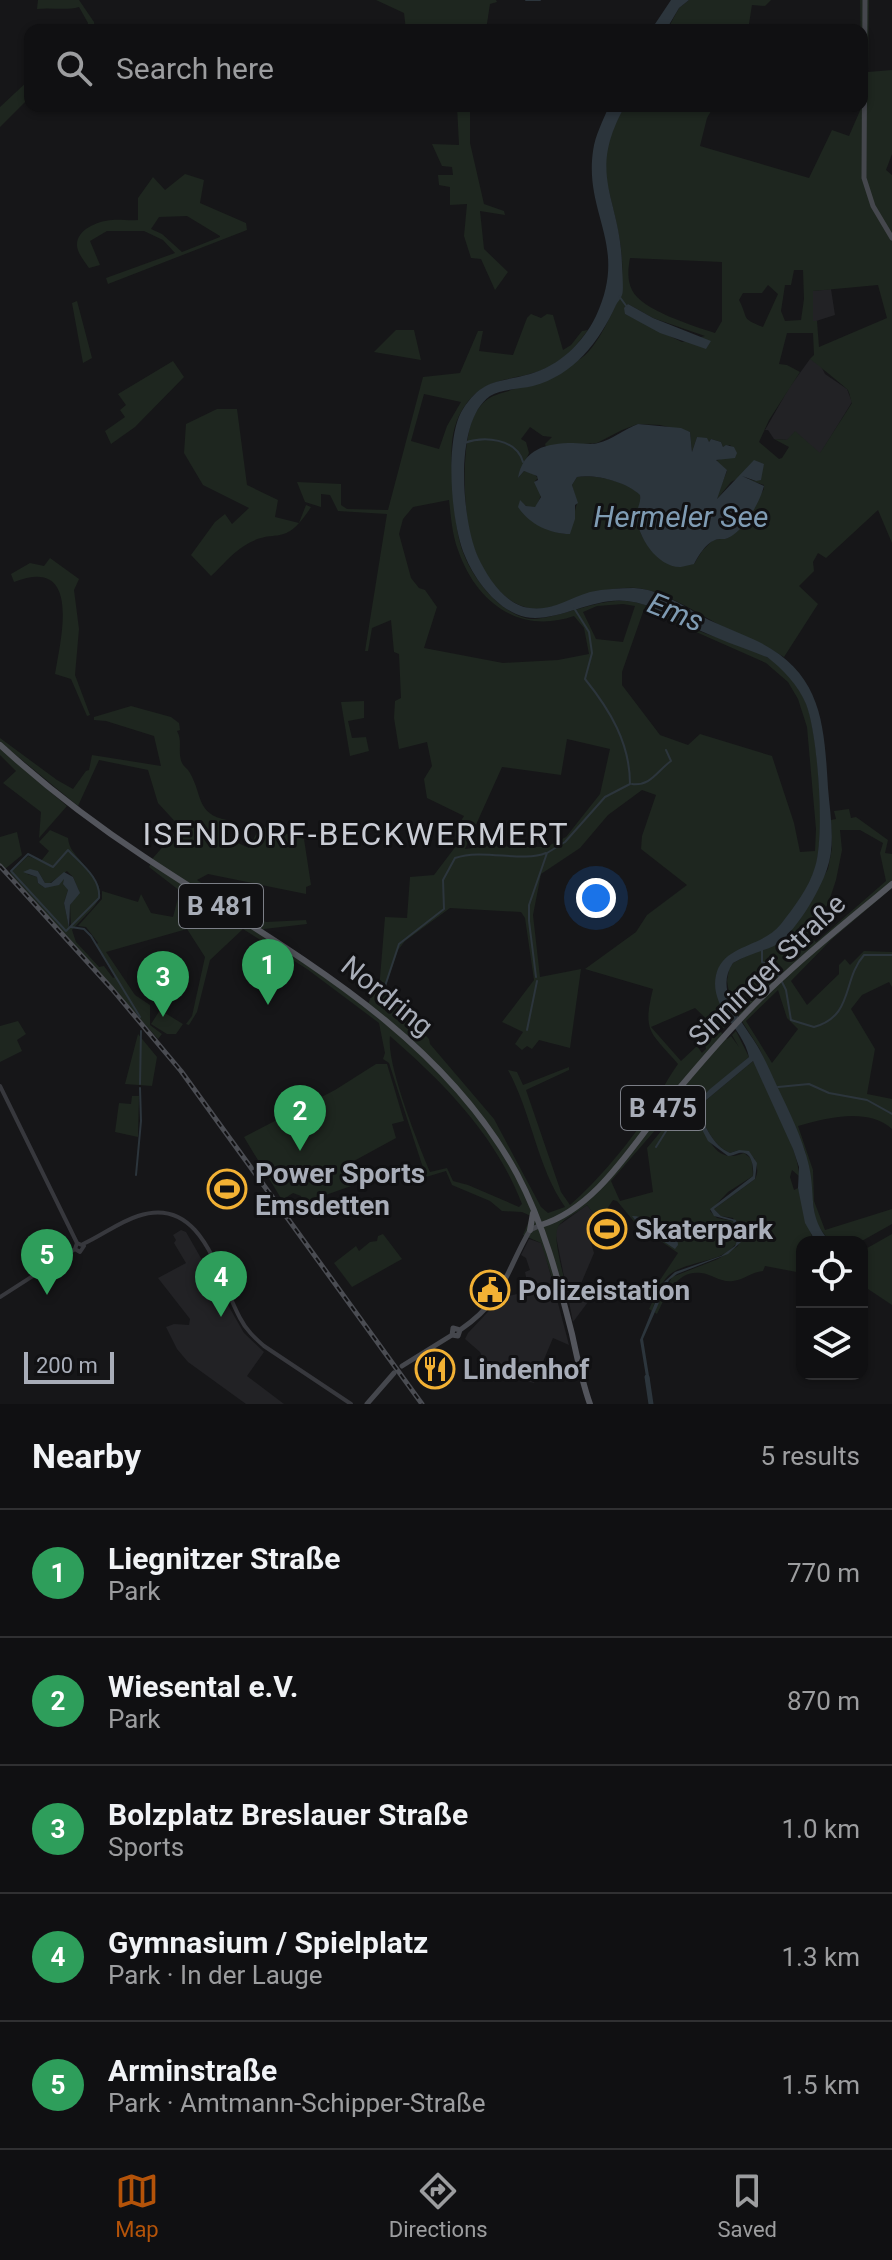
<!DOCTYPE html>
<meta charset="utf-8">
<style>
:root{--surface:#101012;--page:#19191b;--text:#f1f3f6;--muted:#9c9d9f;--line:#303032;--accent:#b45309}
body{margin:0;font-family:Roboto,sans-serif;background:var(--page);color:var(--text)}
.controls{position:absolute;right:24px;bottom:24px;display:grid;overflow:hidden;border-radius:16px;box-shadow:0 2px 6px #0004}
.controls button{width:72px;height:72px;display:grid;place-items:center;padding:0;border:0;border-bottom:2px solid var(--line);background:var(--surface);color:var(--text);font:40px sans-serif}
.scale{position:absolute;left:24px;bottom:20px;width:90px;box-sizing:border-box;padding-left:8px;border:4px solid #a8adb8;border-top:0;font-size:22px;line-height:28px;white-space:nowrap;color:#a8adb8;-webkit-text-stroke:6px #111113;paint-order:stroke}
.you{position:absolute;left:596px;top:898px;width:28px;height:28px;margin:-20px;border:6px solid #fff;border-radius:50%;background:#1a73e8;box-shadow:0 0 0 12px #1a73e833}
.badge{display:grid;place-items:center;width:52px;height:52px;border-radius:50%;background:var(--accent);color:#fff;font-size:26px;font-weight:700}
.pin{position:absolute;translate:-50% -66px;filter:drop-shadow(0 2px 4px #0008)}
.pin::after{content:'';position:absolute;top:42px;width:28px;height:24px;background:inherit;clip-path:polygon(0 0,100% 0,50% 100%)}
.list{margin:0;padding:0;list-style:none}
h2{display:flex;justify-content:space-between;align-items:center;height:104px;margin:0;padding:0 32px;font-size:34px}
h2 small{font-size:26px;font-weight:400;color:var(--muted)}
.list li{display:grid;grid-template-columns:52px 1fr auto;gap:24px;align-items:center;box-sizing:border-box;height:128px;padding:0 32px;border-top:2px solid var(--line)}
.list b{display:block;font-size:30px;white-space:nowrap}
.list p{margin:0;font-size:26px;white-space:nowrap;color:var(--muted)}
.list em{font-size:26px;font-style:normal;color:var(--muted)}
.icon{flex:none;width:44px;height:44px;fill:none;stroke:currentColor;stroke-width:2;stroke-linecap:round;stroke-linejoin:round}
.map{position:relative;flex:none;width:892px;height:1404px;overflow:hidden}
.search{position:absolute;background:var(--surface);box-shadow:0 2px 6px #0004;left:24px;right:24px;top:24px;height:88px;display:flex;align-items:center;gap:20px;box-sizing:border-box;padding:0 28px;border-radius:16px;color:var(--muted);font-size:30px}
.sheet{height:744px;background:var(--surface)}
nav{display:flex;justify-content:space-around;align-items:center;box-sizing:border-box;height:112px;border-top:2px solid var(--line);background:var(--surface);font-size:22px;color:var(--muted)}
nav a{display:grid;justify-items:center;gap:4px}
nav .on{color:var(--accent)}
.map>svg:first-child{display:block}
.built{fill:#222225}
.green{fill:#1e261f;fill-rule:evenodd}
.water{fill:#2c353c}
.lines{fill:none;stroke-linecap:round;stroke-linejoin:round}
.stream{stroke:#2c353c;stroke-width:2}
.river{stroke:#2c353c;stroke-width:5}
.tertiary{stroke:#37383d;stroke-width:4}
.secondary{stroke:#45474d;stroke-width:5}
.primary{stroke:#53555c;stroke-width:6}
.rail-casing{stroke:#4a4c52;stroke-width:5}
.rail{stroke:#111113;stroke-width:2;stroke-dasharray:6;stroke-linecap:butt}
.labels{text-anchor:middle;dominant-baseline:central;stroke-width:6;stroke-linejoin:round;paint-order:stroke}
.shield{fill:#111113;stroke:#7b7e86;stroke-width:2}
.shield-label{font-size:26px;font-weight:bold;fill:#a8adb8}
.street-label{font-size:28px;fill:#a8adb8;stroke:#111113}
.poi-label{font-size:28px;font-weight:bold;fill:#a8adb8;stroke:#111113;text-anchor:start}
.water-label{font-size:30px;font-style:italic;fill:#7f9bb3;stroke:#111113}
.quarter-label{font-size:32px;letter-spacing:2px;fill:#c9ccd4;stroke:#111113}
</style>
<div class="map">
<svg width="892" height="1404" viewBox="0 0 892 1404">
<rect width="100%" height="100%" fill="#161618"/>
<!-- built -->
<path class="built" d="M831,289L835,315L813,322V291Z
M810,359L819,362L825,374L847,389L852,402L820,454L788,440L774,439L768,430H765L789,388Z
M587,1205L598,1219L589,1236L594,1253L580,1286L591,1298L573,1322L555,1231L558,1226Z
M181,1230L186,1232L244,1333L264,1352L247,1376L284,1404H246L188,1362L177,1349L166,1327L174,1324L189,1325L190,1319L158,1278L186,1263L174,1243L176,1240L173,1235Z
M529,1239L541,1243L544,1250L569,1345L553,1338L534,1383L488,1371L480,1352L465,1339L468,1333L501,1298L529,1291L525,1272L530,1270L526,1258L521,1255Z"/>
<!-- green -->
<path class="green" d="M38,0H79L94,22L95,30H86L88,23L79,7C65,11 52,7 37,9Z
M376,0H496L497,2L490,4L486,30H406L404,13Z
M689,0H771L765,6L752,5L748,30H667L679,8Z
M860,0H869L868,72L892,70V154L886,170L892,175V543L878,510L826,558L818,553L813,562L814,571L799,586L818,604L784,657C764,645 745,637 724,627C697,614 667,591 636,588C627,587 616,589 606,590C580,593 551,615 525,607C497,599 478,565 471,538C463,511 461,439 475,414C487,394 495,396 514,389C535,382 561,371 580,359C593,351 604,329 611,315C630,279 621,242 612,204C609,190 604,176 605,162C607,141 614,124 625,106H714L707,118L700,146L809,178L832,130L849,136L862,106ZM630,258L722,262V321L715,333C694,326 641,310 632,290C627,280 628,269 630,258ZM794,270H803L804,299L801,320L785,321L781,311L785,285H791ZM768,285L778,294L763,327C740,318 749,319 739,300L743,293H762ZM878,285L887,318L819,347L817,321H813V291ZM628,304L653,318L705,336L682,342L625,314ZM787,333H813L814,355L810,359C812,360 844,386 847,389C850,393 850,398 852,403L820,453L795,431L787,440L774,439L789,447L782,458L779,459L759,442L769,420L800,372L787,365L779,364ZM638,424L660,425L690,432L692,452L697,437L709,442L711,439L721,442L723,447L730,445L736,452L716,461L727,471L716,498L717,499L731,482L764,464L756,481L743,478L764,485V489L739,529L728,538L713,540L702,551L694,564L650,549L641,534L637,514L641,504L640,494C626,482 596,474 577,477L572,485L577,503L569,534C546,533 537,521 523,504L532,509L537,506L541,495L535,481L538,478L533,473L524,471L518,478L529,453L526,442L521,439L530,427L543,436L552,437L545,444L546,447L597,443L622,430Z
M30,79V97L0,127V107Z
M457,106H470V143L484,204L504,211L505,215L480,211L484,249L508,272L495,290L481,259L471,258L464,236L467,204L450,205V187L439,185L438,175H453L452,167L442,166L432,144L459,145Z
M185,174L204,180L200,203L246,223L247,230L108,284L106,278L175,253L163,240L144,231H107L90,241L100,265L89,268C85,262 77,253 77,245C77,229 98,221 112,220C120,219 129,221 138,220V198L153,177L165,190ZM187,216L220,236V237L182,252L162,234L151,229L159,217Z
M77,301L92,358L83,363L72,303Z
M531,314L541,318L547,314L553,315L563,350L571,345L582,331L588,330C577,345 565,359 549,367C513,384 484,372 461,412C449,433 451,459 453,483C454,503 455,523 460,543C468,573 495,609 525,618C547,624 595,598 626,601C651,603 670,617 692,628C718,640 753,645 776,663C788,673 799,687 805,701C819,731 825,838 815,869C809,889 785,926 767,938C744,953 729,946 716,975L731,1022L720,1031L727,1039L731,1036L739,1047L732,1035L736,1031L749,1057L695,1104L689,1118L695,1116L698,1118C705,1130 712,1157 732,1156C736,1156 740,1154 744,1153L752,1159L753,1176L728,1192L710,1211L717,1218L733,1221L738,1240C726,1264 689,1259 669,1275C660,1283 656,1299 652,1311L649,1309L658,1290L656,1286L678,1253L636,1224L617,1201L613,1200L599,1221L587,1205C578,1212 567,1217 560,1224C550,1233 564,1274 566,1288L556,1291L541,1243L523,1235L531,1216L522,1212L502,1211L490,1201L452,1185L446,1171L426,1177L389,1063L383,1059L385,1053L379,1023L307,969L243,929L210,960L197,1012L189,1025L186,1024L192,1016L205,957L187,929L106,952L135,995L150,1005V1025L162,1034L158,1039L10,873L28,856L41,861L49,851L39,842L50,830L68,838C69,848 74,853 80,860C112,898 103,896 72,930L76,942L99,967L104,966L113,978L115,977L96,945L98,943L86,927L78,926L102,899V891L138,902L141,894L151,913L173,917L180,891L149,867L153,858L180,827L158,803L148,770L99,760L78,806L0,742V738L57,780L73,789L86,771L89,770L92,755L161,766L154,736L106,721L94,720V717L131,706L171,717L179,723L180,730L177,731C183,741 177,752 182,763C184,767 188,769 190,773C203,796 196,814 227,820V838L249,848L260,826L304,839L311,885L306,887V894L208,874L197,880L246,913L266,922L306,920L307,924L264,929L261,933L367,1007L373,991L379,990L385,917L407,918L410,877L434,875L456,846L455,831L464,816L427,798L424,779L432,766L427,742L399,749L394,718L395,701L401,698L399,654L394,652L391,620L372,628L368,651H365L387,514L338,511L330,495L321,494V507L305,502L297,482L341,484V505L347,509L388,510L423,377L460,373L478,331H483L479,351L513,355L527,318ZM424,394L461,402L447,426L439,449L411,441ZM449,500C451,517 452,534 458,550C476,602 519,635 574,616L584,628L589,654L558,660L503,663L424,648L437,607L425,590L419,588L411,578L399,534L403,519L413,507ZM623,604L635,606L623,642L596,639L583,612L597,606ZM644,609L766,663L788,682L798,699L807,727L816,829L815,851L800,852L794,823L772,756L700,734L688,745L660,735L622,685V672ZM567,739L610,749L600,794L566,837L546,847L488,846L465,849L502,767L561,775ZM642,790L656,795L642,836L641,849L687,885L647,915L636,932L585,969L653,989C642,1033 651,1032 678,1064C668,1078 661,1092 652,1107C635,1137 596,1183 570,1205L561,1192L526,1090L569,1070V1067L523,1085L517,1072L508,1070C532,1114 537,1167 565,1207L548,1213L541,1207L494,1119L430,1044L429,1039L384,992L398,950L405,941L450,908L521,912L525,918L534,980L502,1022L523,1032L515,1044L522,1050L527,1046L532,1049L539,1040L570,1048L581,969L540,977L533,915L541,874L580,848L608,815ZM38,871L45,883H50L67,871L73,877L79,891L70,905L71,926L69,927L64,903L68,890L64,879L45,888L38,883L37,877L27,874ZM695,1008L718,1030L705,1044L706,1049L702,1053L697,1046L681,1061L651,1027ZM390,1036C444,1083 496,1136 522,1204L519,1207L468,1185L453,1181L447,1168L430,1172C418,1143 386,1064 390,1036ZM664,1120L668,1123L647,1148L653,1192L620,1201L611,1181Z
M396,330H414L421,360L374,352Z
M173,361L184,377L135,427L111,444L105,431L125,417L120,410L126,405L118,394Z
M217,409H237L247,485L278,500L275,517L299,523L306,505L311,507C283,551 276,525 244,546C232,553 221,567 211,576L191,555L215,522L225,514L232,524L249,508L203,485L184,453L186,424Z
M50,558L79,579L74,590L79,629L75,675L90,715L87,716L71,679L55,674C61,638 82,555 14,582L11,574L30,563L44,566Z
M364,701V718L348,721L352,738L366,737L369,751L350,756L341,702Z
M0,749L67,806L39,838L41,812L3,783L16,771L0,755Z
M849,809L851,818L856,817L888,840L885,853L892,854V888L831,940L791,981L807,1005L839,974V965L845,959L850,965L864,951L892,952V987L889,982L862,995L851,1009L875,1049L867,1094L892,1099V1129C867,1107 827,1118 798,1126L813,1170L814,1201L825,1230L892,1209V1224L860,1242H830L816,1223L805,1151L759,1048L731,1004L727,981L729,969L733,963L788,934L799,919L828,869L832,848L831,820L836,819L834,811ZM840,830H860L883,843L880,853L886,881L816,942L810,937L815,921L828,904L836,880L842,850ZM778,990L787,1018L798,1029L772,1063L746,1021Z
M17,832L22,855L5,869L0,864V837Z
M160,1010L183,1024L176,1034H167L151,1024Z
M18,1021L26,1034L17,1040L22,1051L0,1062V1026Z
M138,1034L157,1057L152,1086L125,1084Z
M753,1061C766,1081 800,1154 799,1176L792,1170L790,1177L794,1190L798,1188L812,1237L816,1242H802V1273L765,1266L763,1271C752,1272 743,1280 733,1281C721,1283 712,1274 701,1273C676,1270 666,1296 657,1314L654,1312L672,1277L718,1259L738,1246L741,1236L733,1218L721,1216L714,1209L755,1179C759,1171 757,1166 754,1158L739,1150L730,1153C712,1145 706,1126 697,1110L699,1106Z
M376,1064H387L404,1121L392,1124L396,1138L352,1162L354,1185L303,1203L301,1196L293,1193L282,1200L244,1137L335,1090Z
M132,1096H139L138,1137L115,1132L119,1103L131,1104Z
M383,1234L402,1259L352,1287L334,1263L356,1246L359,1251L370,1242L377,1241L378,1236Z
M892,1234V1305L862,1285V1251Z"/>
<!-- water -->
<path class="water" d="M671,0H689L679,8L666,30H651Z
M609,106H625C586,175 620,196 622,264C622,270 624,291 622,295C621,299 617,302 616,305C599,342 574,375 533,386C520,389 502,389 490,396C453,422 462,521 478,557C488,578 505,605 530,608C552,611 570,598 590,592C604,589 620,588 634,588C661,589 686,608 709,620C724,627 740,633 755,640C822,672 824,722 828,788C830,814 836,844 827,869C820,891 794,935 774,946C760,952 746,955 733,963C713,991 744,1023 758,1047C765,1059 771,1073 777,1086C789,1111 803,1139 809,1166C816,1197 807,1216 830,1242H816L805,1223L798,1188L799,1167L793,1149L753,1061L699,1106L697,1110C706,1126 712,1145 730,1153L739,1150L749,1151L757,1163L755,1179L714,1209L721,1216L736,1220L741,1242L728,1254L677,1274L669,1280L643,1339L650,1382L647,1383L640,1340L663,1283L675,1272L721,1256L735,1246L738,1238L733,1221L714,1216L710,1209L753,1176C754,1167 752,1150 739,1153C735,1154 732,1156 728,1156L708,1141L695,1116L688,1121L681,1120L684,1109L687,1112L685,1119H688L695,1104L710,1089L749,1057C743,1028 709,1008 716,975C723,944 762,948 781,924C794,907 809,888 815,867C825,836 818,734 806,704C798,685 783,669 767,657C743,648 718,639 694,628C671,618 653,604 627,601C591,596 548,629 516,614C493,604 474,578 465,556C451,525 444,438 463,409C483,378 498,383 530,374C559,366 583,343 596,316C629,245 584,215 593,151C595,135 603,121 609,106Z
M628,304L653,318L711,341L706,349L660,333L625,314L624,308Z
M638,424L681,428L690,432L692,452L697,437L707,438L709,442L711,439L721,442L723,447L726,445L734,447L737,453L735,458L716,460L727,470L717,499L754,460L764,464L761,480L756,481L742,476L764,486C760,502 744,531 728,538C724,540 719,538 715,540C705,544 699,555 694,564C693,564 682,567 681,567C657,568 635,534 637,513C638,505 641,503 640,495C626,482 596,474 577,477L572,485L578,503L575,505V519L570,534C550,534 529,524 518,507L520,500L526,506L535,507L541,497L534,482L538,480L537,476L524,471L518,478C523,449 546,443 573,443C581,443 591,445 598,443C612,440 624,429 638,424Z
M30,869L38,871L45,883H51L64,872L73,877L80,893L70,905L69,928L64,903L68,890L63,884L64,879L59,885L45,888L38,883L37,877L23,872Z
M632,1216C644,1216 656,1224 663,1234L677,1236L678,1245L675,1249L639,1225Z"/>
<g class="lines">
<!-- stream -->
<path class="stream" d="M526,0H540
M619,296L627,307
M464,443C484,436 516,438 523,462
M632,784C651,786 656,772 671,761L666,750
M68,850C81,864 101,878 99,898L66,931L11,871L28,854L53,867Z
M71,927L84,929L91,936L140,1017
M762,950V962L775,968L786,990L791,1020L814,1027C854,1016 842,980 864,955H892
M536,977L529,921V905L547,853L565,842L605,797L630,784C630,743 610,710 585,679L592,653L589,632L574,608
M383,992L399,944L444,909L443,880L455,858C483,848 522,863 546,853
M527,1030L537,981
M140,1084L141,1031
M778,1087L809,1084L829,1093L867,1100L892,1114
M656,1147L673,1120H684
M136,1175L141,1121L140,1088"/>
<!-- river -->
<path class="river" d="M647,1377L651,1404"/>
<!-- tertiary -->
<path class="tertiary" d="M0,1086L77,1243
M83,1244C101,1236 119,1222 138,1216C203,1194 218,1278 240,1318C246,1330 255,1338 264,1346L351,1404
M0,1297L75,1249L77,1243L84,1246L80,1252L75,1249"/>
<!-- secondary -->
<path class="secondary" d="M865,0L864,178L873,206L892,238
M460,1330C505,1299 505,1273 530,1230L541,1225
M402,1366L452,1335L458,1336L460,1330L453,1328L452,1335
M367,1404L394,1373"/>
<!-- primary -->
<path class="primary" d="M0,745C45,786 93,823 143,856C279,947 436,1025 517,1174C544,1225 558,1279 572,1334C577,1357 582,1382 590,1404
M541,1225C596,1208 631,1147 666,1104C692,1073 718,1042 746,1013C791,966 842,926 892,884
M530,1230L533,1213"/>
<defs>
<path id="rail" d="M0,866L112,989L181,1071L422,1404"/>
</defs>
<!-- rail casing -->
<use href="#rail" class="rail-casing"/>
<!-- rail -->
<use href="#rail" class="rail"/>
</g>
<!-- icons -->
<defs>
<symbol id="stadium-ring" viewBox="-11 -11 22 22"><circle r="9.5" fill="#111113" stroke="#f2b134" stroke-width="1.5"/><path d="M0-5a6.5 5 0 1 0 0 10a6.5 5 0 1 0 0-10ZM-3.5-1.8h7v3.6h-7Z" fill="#f2b134"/></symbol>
<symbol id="civic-ring" viewBox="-11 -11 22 22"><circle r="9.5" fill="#111113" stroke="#f2b134" stroke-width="1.5"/><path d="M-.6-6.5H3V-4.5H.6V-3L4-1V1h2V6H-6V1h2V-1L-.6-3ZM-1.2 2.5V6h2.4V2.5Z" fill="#f2b134"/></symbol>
<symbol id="restaurant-ring" viewBox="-11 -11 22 22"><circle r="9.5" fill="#111113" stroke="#f2b134" stroke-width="1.5"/><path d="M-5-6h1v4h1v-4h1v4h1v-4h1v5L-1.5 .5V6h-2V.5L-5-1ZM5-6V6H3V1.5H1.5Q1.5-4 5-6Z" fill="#f2b134"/></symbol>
</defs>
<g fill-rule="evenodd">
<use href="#stadium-ring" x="205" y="1167" width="44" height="44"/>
<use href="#stadium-ring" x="585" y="1207" width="44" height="44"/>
<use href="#civic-ring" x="468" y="1268" width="44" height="44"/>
<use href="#restaurant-ring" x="413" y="1347" width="44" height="44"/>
</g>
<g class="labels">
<!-- shield labels -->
<g class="shield">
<rect x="179" y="884" width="84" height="44" rx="6"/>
<rect x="621" y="1086" width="84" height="44" rx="6"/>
</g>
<g class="shield-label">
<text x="221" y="906">B 481</text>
<text x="663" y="1108">B 475</text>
</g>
<!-- street labels -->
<g class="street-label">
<text transform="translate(767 970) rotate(-44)">Sinninger Straße</text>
<text transform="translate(387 996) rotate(39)">Nordring</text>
</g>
<!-- poi labels -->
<g class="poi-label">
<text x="255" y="1173">Power Sports<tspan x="255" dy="32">Emsdetten</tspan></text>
<text x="635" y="1229">Skaterpark</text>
<text x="518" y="1290">Polizeistation</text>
<text x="463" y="1369">Lindenhof</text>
</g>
<!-- water labels -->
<g class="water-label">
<text x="681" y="516">Hermeler See</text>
<text transform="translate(676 612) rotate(22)">Ems</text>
</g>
<!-- quarter labels -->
<g class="quarter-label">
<text x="356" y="834">ISENDORF-BECKWERMERT</text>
</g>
</g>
</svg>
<div class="controls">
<button><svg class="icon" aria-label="locate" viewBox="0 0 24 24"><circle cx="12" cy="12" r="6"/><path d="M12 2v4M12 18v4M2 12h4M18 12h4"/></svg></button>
<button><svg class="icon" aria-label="layers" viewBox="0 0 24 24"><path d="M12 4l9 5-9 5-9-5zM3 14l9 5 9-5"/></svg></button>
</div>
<div class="scale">200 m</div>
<div class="you"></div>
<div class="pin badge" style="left:268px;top:1005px;background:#2e9e5b">1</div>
<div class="pin badge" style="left:300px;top:1151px;background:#2e9e5b">2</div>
<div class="pin badge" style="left:163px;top:1017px;background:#2e9e5b">3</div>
<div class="pin badge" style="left:221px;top:1317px;background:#2e9e5b">4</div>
<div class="pin badge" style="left:47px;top:1295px;background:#2e9e5b">5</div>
<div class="search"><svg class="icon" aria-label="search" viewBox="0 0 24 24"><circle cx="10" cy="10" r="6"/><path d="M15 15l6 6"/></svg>Search here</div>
</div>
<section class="sheet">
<h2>Nearby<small>5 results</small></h2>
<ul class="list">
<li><span class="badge" style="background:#2e9e5b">1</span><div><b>Liegnitzer Straße</b><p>Park</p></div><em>770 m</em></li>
<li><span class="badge" style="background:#2e9e5b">2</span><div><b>Wiesental e.V.</b><p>Park</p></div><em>870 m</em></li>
<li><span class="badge" style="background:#2e9e5b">3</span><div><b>Bolzplatz Breslauer Straße</b><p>Sports</p></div><em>1.0 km</em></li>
<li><span class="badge" style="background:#2e9e5b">4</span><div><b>Gymnasium / Spielplatz</b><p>Park · In der Lauge</p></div><em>1.3 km</em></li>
<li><span class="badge" style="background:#2e9e5b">5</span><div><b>Arminstraße</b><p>Park · Amtmann-Schipper-Straße</p></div><em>1.5 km</em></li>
</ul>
</section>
<nav>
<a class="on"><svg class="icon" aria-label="map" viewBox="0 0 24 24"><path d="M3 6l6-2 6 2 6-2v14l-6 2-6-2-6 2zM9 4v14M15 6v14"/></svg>Map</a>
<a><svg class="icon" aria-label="directions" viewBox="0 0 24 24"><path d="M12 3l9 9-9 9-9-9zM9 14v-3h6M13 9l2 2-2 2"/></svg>Directions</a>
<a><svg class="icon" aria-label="saved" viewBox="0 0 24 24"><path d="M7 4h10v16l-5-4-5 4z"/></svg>Saved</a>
</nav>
